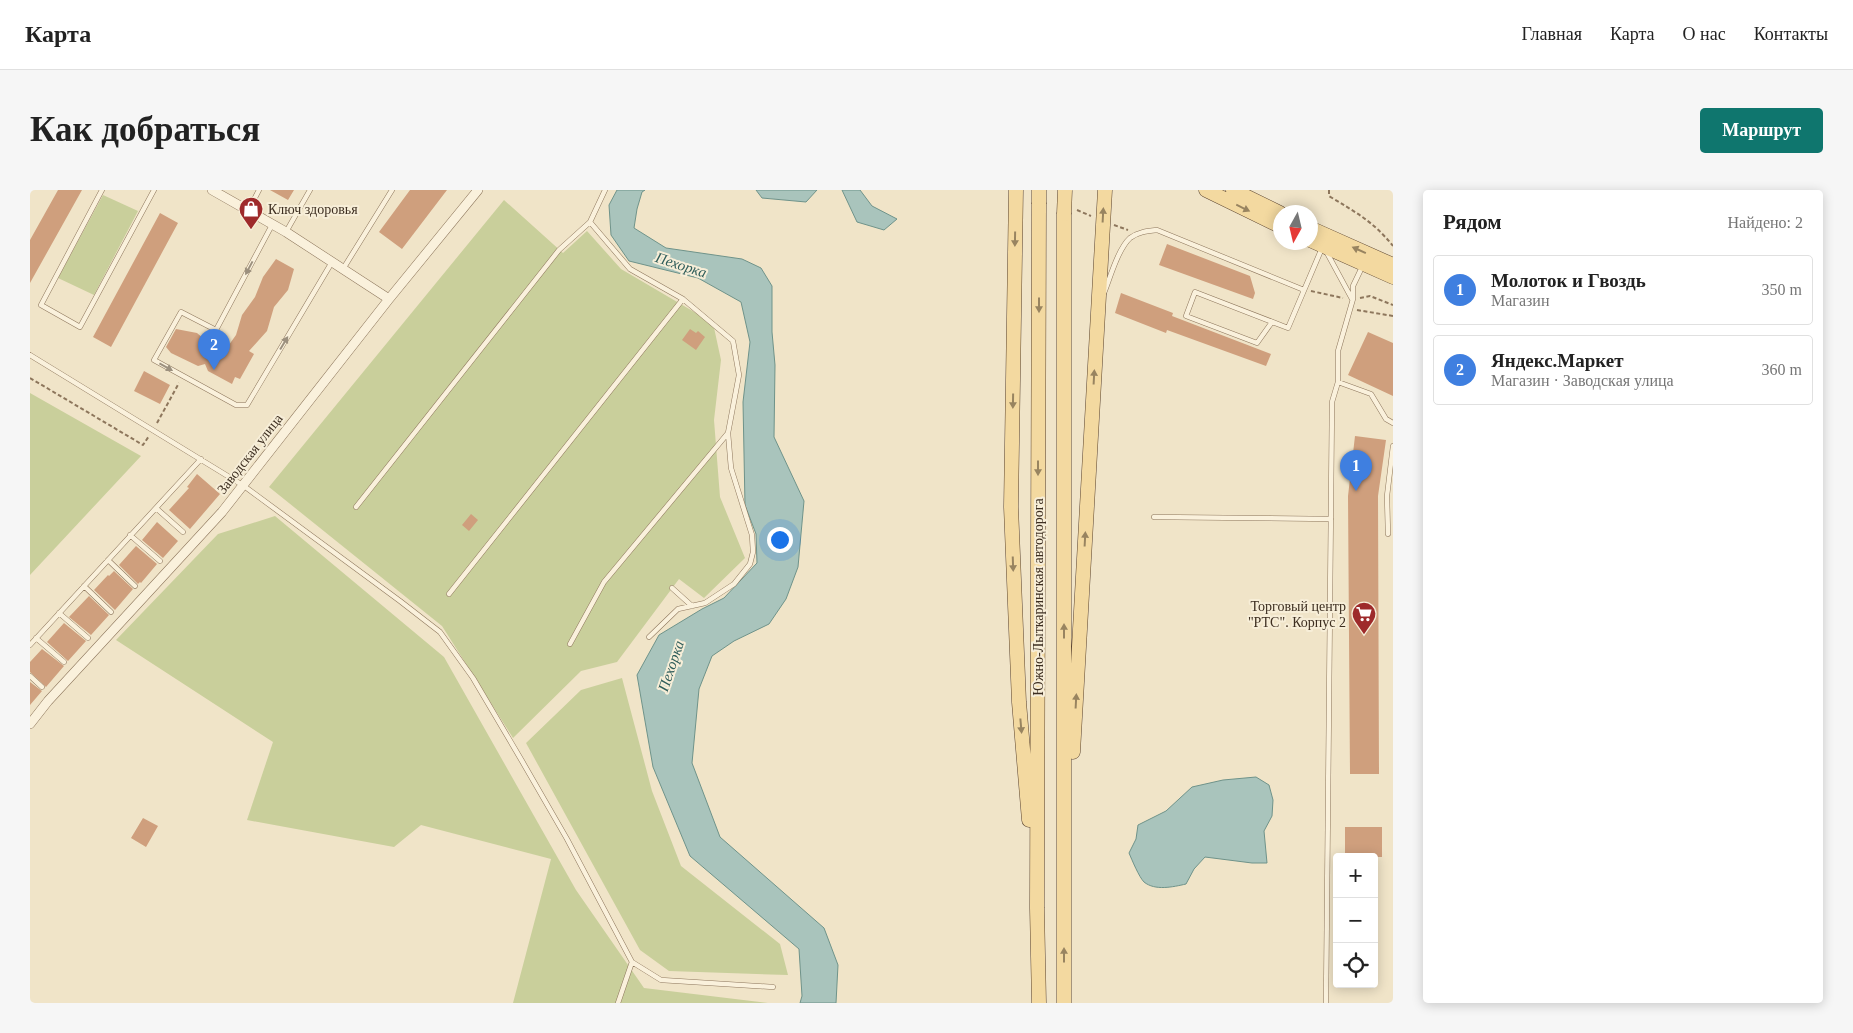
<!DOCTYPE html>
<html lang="ru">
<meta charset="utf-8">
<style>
:root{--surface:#fff;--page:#f6f6f6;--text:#222;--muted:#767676;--line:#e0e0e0;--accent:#0f766e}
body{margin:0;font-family:Georgia,serif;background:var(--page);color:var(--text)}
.controls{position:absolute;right:15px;bottom:15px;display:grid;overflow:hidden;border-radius:5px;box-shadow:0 2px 12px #0003}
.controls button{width:45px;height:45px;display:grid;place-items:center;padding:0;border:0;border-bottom:1px solid var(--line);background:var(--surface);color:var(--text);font:25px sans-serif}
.compass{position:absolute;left:1243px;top:15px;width:45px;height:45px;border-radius:50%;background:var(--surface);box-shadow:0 2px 12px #0003;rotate:188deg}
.you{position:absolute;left:749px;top:349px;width:18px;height:18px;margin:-12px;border:4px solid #fff;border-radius:50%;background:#1a73e8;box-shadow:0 0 0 8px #1a73e833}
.badge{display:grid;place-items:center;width:32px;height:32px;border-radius:50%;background:var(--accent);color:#fff;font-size:16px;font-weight:700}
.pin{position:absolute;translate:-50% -41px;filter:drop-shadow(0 1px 2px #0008)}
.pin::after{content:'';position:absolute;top:26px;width:18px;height:15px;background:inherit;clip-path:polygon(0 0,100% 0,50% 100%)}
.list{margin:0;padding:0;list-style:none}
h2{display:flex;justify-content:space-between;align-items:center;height:65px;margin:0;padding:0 20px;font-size:21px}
h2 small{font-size:16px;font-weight:400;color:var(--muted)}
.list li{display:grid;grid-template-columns:32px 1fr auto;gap:15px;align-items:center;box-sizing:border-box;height:70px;margin:0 10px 10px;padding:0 10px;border:1px solid var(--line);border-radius:5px}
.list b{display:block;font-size:19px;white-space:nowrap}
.list p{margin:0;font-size:16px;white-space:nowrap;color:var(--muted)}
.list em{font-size:16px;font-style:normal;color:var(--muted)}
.icon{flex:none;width:28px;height:28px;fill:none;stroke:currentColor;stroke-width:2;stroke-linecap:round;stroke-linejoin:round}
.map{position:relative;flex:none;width:1363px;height:813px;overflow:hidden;border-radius:5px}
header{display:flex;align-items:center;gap:30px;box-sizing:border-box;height:70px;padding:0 25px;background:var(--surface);border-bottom:1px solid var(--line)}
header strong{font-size:24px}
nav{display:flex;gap:28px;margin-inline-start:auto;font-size:18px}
.intro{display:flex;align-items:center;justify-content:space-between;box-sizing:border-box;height:120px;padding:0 30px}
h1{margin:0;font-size:35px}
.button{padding:12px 22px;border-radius:5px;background:var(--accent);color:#fff;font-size:18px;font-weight:700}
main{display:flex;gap:30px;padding:0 30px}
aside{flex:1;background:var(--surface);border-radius:5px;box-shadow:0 2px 12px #0003}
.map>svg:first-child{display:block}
.green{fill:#c9cf9b}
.water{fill:#a9c4bc;stroke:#6f938a}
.building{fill:#cf9f7d}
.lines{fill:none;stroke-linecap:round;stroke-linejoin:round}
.lane-casing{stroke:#8d765c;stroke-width:5.5}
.street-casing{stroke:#8d765c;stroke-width:10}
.primary-casing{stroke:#5b4430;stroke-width:15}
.path{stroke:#8d765c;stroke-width:2;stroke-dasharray:4 2.5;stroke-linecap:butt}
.lane{stroke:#faf1dc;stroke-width:4.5}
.street{stroke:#faf1dc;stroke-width:9}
.primary{stroke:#f3d9a0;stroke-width:14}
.primary-bridge-casing{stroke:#5b4430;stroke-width:15;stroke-linecap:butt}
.primary-bridge{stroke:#f3d9a0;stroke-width:14}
.oneway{fill:#988460}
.oneway2{fill:#9c907e}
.labels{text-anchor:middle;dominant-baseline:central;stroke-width:4;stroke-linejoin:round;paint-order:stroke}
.poi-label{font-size:14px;fill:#3d2e20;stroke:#f7eed8;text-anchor:start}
.street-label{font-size:14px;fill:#3d2e20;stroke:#f7eed8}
.water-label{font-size:15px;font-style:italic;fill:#2f5d5a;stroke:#f7eed8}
</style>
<header>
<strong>Карта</strong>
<nav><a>Главная</a><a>Карта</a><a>О нас</a><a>Контакты</a></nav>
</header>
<div class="intro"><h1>Как добраться</h1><a class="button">Маршрут</a></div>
<main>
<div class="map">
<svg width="1363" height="813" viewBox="0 0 1363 813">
<rect width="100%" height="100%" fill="#f0e4c8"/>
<!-- green -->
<path class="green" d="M73,5L108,21L64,105L28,88Z
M474,10L533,63L557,41L591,79L683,133L691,170L684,230L690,307L715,368L674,408L649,389L587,472L551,481L483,548L412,436L239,297Z
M0,203L111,266L0,385Z
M245,326L414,467L546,700L614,798L738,813H483L521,669L391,635L364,657L217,630L243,552L86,450L188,344Z
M592,488L622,601L651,676L750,754L758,785L639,781L610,760L496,553L551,500Z"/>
<!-- water -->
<path class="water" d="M587,0H615L612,2L607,19L604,38L636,58L712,69L731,78L742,96V142L745,175L744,247L774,311L768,377L756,409L739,434L704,451L682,466L669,499L662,573L690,647L794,738L808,775L806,813H770L772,806L769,759L660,666L623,577L607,485L629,445L672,419L694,408L727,373L726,344L715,315L713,212L720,152L711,112L668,88L599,71L581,45L579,15Z
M726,0H787L776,12L732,8Z
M812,0H830L842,16L867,29L854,40L827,32Z
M1226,587L1239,595L1243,610L1242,626L1234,641L1237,673H1222L1175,667L1164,679L1156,694C1143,697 1125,701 1114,692C1109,687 1102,670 1099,663L1106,649L1108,635L1136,621L1162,597L1193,590Z"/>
<!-- building -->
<path class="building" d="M28,0H52L0,93V50Z
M240,0H264L258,10Z
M380,0H417L372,59L349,42Z
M130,23L148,33L81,157L63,147Z
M1137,54L1220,86L1225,103L1223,109L1129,75Z
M246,69L264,79L258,100L244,117L237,141L219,161L224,164L210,189L205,187L202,194L178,181L175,174L168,176L141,163L136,157L146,139L167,143L181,155L189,154L196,159L206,145L212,125L225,107L233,87Z
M1091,103L1143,123L1142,126L1241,164L1236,176L1137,140L1136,143L1085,123Z
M660,139L666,143L668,141L675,147L666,160L652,150Z
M1338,142L1363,153V206L1318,185Z
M114,181L140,195L130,214L104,201Z
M1325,246L1356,250L1348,306L1349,584H1320L1318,306Z
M167,284L190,304L160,339L139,320L159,298L157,297Z
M441,324L448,330L439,341L432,335Z
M127,332L148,351L133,368L112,350Z
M106,356L127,374L111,393L110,392L108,394L89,375Z
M84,381L103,399L85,420L64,400L78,385L79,386Z
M59,406L79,425L61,445L39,427Z
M34,433L56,451L38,471L17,452Z
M12,459L34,476L16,497L0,482V472Z
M0,492L12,501L0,515Z
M113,628L128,636L116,657L101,648Z
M1315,637H1352V667H1315Z"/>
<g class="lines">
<defs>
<path id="lane" d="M72,0L11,115L50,137L124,0
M218,21L229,0
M242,35L186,140L151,122L124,170L206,215H217L302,72
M256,42L280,0
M1296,61L1322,109
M313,79L362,0
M1074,103C1080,88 1088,59 1100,48C1108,42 1117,41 1127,40L1274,100
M1242,132L1227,153L1156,126L1165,102L1258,138L1292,58
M0,165L214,296L370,411L410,442L443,488L492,571L537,649L602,772L631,790L743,797
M1308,192L1341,204L1356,229L1363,233
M326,317L529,60L560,32L575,0
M126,318L153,342
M1124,327L1301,329
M1358,344L1357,306L1363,256
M100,345L130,371
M78,370L105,396
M54,396L81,422
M642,398L662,416
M419,404L653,109L600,79L560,32
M29,423L58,448
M619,447L648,419L675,413L704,394L720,374L723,362L722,345L701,278L698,243
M6,448L34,472
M540,454L574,392L698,243L709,185L703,151L653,109
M0,455L171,269
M0,486L12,497
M588,813L602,772
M1296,813L1302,212L1308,192V161L1323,109V96L1333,75"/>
<path id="street" d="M182,0L256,42L359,109
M0,534L18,511L192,322L359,109L448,0"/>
<path id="primary" d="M986,0L981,317L989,512L999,630
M1176,0L1250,36
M1203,0L1250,23
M1034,24V813
M1280,38L1363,75
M1280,50L1363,87
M1043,562L1075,0
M1009,813L1007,718L1009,14"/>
</defs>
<!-- lane casing -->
<use href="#lane" class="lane-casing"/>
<!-- street casing -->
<use href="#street" class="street-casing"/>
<!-- primary casing -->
<use href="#primary" class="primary-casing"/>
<!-- path -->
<path class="path" d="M1299,0V6C1325,22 1343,31 1363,56
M1047,20L1061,26
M1084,35L1098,40
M1281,101L1313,108
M1330,108L1340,106L1363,115
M1327,120L1363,126
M0,188L113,255L119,246
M127,233L149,193"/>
<!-- lane -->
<use href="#lane" class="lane"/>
<!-- street -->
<use href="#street" class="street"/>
<!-- primary -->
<use href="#primary" class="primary"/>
<defs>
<path id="primary-bridge" d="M1009,14V0
M1034,24L1035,0"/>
</defs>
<!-- primary-bridge casing -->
<use href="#primary-bridge" class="primary-bridge-casing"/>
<!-- primary-bridge -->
<use href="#primary-bridge" class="primary-bridge"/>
</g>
<!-- one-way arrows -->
<defs><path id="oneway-solid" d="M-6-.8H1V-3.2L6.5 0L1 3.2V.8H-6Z" transform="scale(1.25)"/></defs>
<g class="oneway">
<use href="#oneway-solid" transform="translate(1213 18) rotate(26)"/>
<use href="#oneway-solid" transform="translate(1073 25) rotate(-87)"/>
<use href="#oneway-solid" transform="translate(985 49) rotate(91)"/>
<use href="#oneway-solid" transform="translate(1329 60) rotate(-156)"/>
<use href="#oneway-solid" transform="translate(1009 115) rotate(90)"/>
<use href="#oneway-solid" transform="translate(1064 187) rotate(-87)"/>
<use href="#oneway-solid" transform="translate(983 211) rotate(91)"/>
<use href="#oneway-solid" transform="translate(1008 278) rotate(90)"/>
<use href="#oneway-solid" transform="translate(1055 349) rotate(-87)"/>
<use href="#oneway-solid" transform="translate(983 374) rotate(88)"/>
<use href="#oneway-solid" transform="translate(1034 441) rotate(-90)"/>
<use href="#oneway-solid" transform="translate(1046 511) rotate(-87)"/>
<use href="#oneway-solid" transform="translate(991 536) rotate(85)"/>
<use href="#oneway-solid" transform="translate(1034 765) rotate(-90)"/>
</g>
<g class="oneway2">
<use href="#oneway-solid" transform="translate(219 78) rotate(118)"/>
<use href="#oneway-solid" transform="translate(254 153) rotate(-59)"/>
<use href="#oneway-solid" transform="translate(136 177) rotate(29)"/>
</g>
<!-- icons -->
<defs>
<symbol id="shop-pin" viewBox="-11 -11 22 30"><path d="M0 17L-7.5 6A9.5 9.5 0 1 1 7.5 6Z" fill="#9e2a2b" stroke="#f7eed8"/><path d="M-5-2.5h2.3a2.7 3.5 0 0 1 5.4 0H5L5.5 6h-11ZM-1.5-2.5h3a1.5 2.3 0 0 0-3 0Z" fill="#fff"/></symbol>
<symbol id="supermarket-pin" viewBox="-11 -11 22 30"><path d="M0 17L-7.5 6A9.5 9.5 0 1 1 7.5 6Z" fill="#9e2a2b" stroke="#f7eed8"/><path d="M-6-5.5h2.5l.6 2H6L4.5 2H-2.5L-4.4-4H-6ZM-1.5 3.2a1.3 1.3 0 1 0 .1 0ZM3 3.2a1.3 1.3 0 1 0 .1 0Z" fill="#fff"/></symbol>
</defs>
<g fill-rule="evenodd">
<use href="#shop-pin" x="207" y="5" width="28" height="38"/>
<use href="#supermarket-pin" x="1320" y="410" width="28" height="38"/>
</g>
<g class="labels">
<!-- poi labels -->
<g class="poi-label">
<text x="238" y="19">Ключ здоровья</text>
<text x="1316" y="416" text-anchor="end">Торговый центр<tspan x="1316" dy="16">"РТС". Корпус 2</tspan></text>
</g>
<!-- street labels -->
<g class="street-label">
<text transform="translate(220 264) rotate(-52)">Заводская улица</text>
<text transform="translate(1008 407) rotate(-90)">Южно-Лыткаринская автодорога</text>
</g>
<!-- water labels -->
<g class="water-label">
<text transform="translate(651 75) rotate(18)">Пехорка</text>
<text transform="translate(641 476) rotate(-71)">Пехорка</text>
</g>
</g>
</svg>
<div class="controls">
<button>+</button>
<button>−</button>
<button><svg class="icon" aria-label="locate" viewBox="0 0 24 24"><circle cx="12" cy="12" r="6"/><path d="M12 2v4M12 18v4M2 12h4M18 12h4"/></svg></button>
</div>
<svg class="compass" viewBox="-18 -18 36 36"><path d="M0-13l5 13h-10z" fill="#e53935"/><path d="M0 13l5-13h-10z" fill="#767676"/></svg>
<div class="you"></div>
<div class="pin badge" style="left:1326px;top:301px;background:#3f7fe0">1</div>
<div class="pin badge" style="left:184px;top:180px;background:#3f7fe0">2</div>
</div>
<aside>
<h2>Рядом<small>Найдено: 2</small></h2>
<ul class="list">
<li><span class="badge" style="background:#3f7fe0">1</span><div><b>Молоток и Гвоздь</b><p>Магазин</p></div><em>350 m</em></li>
<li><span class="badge" style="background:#3f7fe0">2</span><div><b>Яндекс.Маркет</b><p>Магазин · Заводская улица</p></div><em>360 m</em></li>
</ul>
</aside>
</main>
